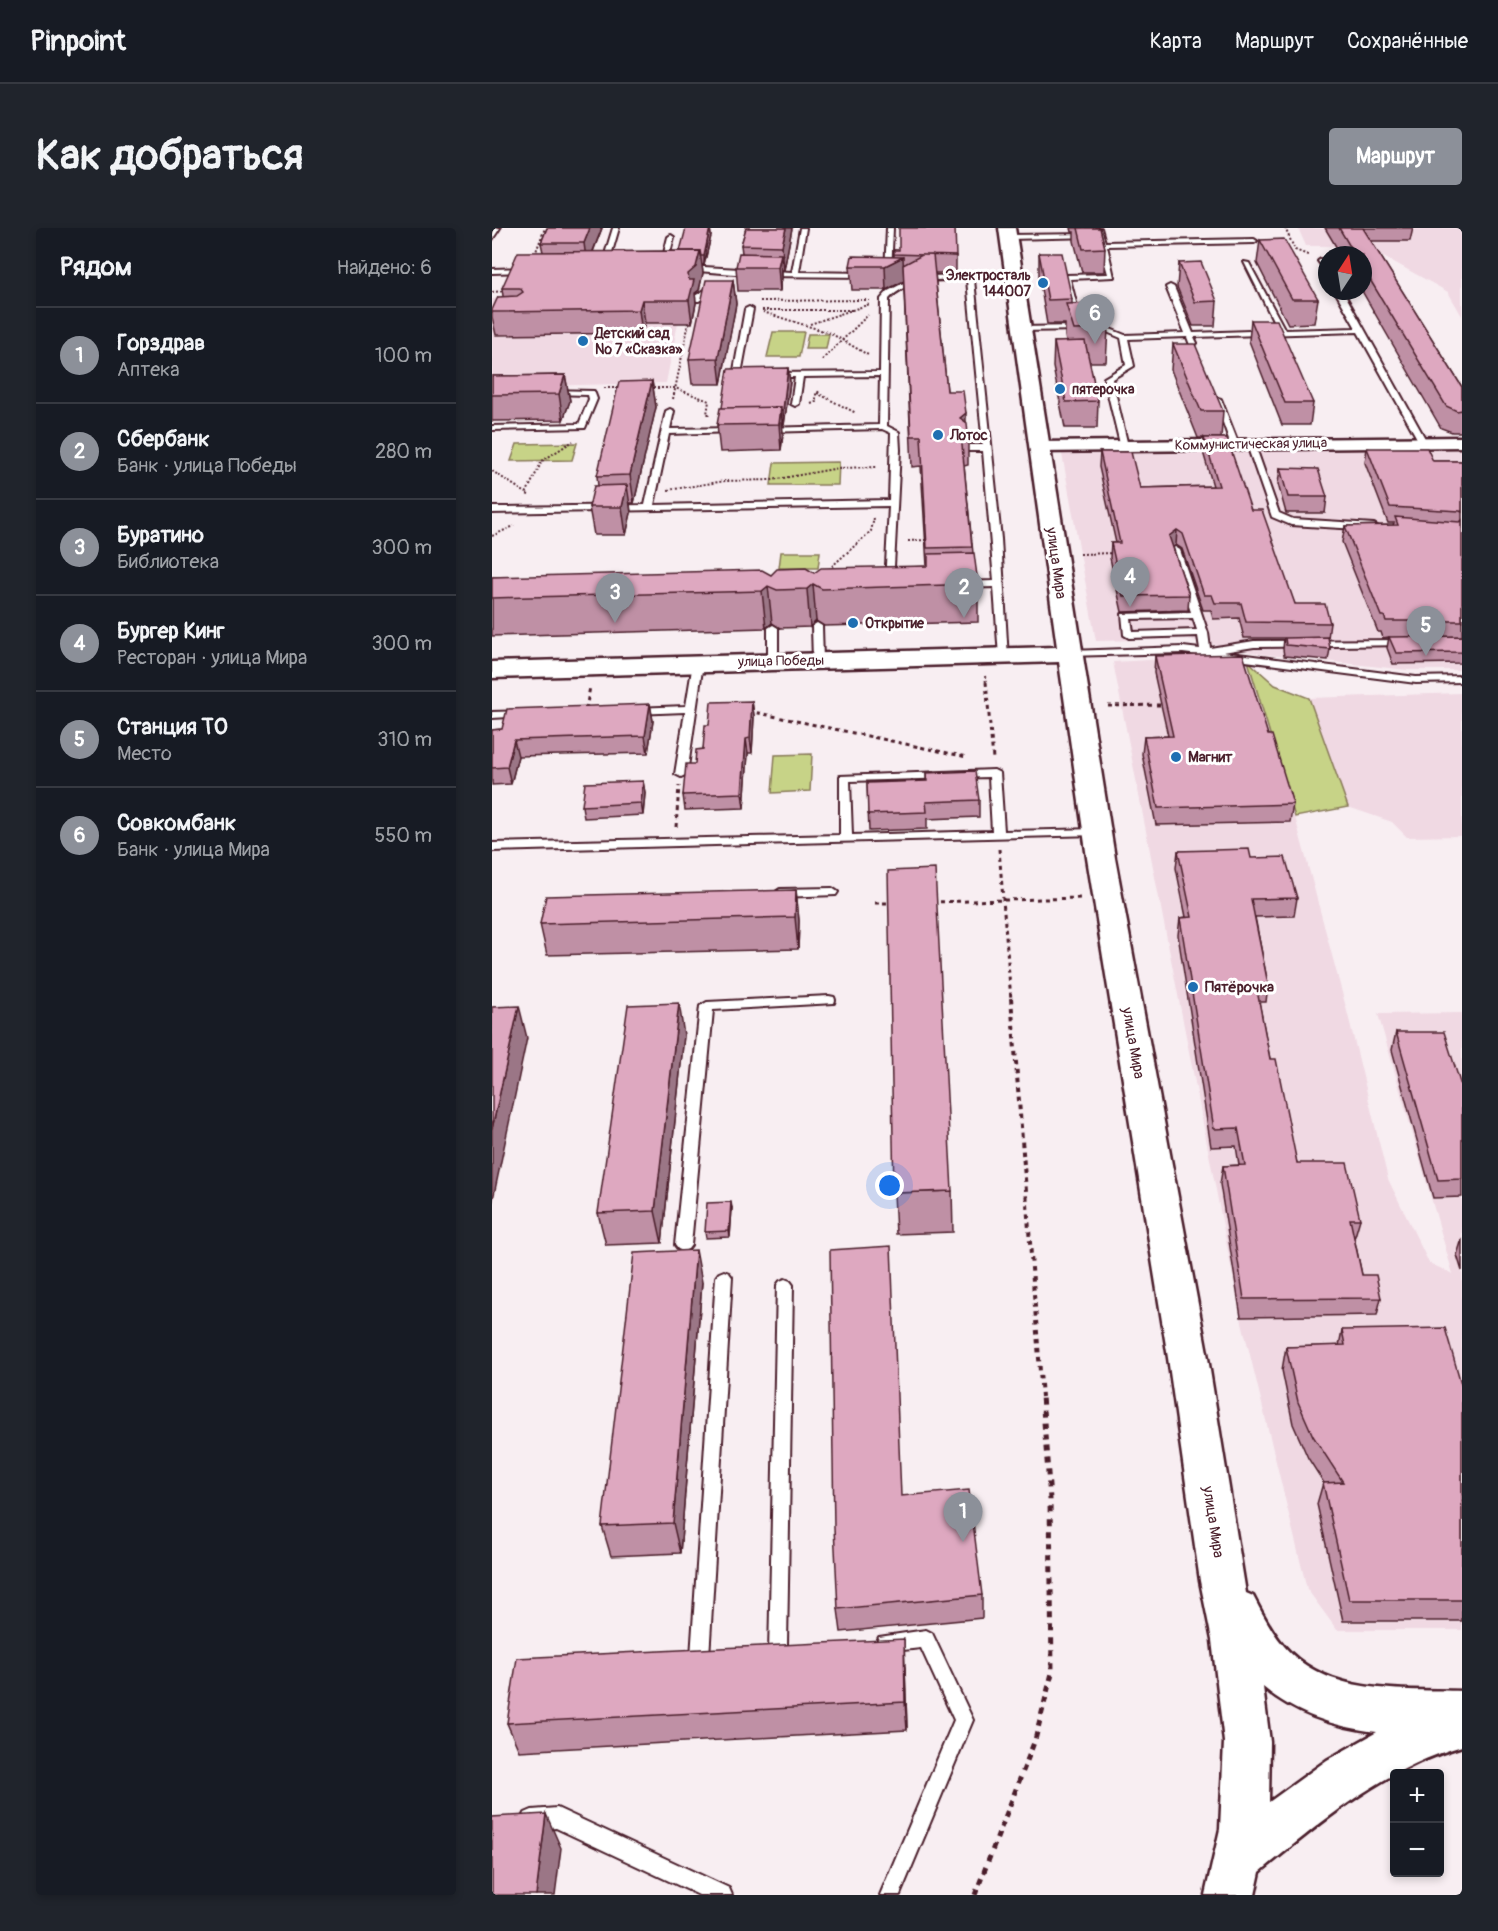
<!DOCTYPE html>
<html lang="ru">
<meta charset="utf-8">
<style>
:root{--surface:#171b24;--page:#20242c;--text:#f1f3f6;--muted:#9ea1a6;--line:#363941;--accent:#8c9099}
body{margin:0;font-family:Pangolin,sans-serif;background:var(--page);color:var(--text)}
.controls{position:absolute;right:18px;bottom:18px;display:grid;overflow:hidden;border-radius:6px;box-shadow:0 3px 9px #0003}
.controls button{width:54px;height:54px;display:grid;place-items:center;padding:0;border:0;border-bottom:2px solid var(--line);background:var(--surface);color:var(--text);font:30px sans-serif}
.compass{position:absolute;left:826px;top:18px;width:54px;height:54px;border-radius:50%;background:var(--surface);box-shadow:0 3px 9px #0003;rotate:12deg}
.you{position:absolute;left:398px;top:958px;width:21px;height:21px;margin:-15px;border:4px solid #fff;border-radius:50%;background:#1a73e8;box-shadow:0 0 0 9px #1a73e833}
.badge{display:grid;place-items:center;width:39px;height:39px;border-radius:50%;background:var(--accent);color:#fff;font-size:20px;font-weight:700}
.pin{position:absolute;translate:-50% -50px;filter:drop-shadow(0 2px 3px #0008)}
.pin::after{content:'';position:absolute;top:32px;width:21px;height:18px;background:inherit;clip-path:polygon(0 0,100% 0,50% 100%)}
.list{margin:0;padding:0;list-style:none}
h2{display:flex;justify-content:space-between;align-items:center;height:78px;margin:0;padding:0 24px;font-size:26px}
h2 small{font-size:20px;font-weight:400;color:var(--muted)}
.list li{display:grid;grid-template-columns:39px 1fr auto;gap:18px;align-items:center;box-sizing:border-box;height:96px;padding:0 24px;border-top:2px solid var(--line)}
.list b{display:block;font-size:22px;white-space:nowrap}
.list p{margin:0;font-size:20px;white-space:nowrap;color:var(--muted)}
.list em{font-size:20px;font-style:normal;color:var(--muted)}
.map{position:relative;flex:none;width:970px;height:1667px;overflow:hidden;border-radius:6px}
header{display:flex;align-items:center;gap:36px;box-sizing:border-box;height:84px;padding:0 30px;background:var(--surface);border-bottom:2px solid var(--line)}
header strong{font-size:28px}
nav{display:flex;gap:33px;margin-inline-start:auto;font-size:21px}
.intro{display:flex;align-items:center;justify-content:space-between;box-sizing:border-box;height:144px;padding:0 36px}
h1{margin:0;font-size:42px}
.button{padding:15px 27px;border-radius:6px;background:var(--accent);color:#fff;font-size:21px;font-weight:700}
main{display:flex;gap:36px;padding:0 36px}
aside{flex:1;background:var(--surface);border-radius:6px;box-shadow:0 3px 9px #0003}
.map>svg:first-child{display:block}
.built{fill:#f0d9e3}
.green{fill:#c7d387;stroke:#887959;stroke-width:1.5}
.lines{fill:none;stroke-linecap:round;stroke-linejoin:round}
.lane-casing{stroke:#4a1f2b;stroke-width:4}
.street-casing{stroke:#4a1f2b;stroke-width:5}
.secondary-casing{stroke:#4a1f2b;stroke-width:5}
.path-far3{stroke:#4a1f2b;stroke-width:2;stroke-dasharray:2 2;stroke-linecap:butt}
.path-far2{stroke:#4a1f2b;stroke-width:3;stroke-dasharray:4 4;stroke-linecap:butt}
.path-far1{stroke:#4a1f2b;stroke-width:4;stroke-dasharray:4.5 4.5;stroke-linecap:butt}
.path{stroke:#4a1f2b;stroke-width:5;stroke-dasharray:6 6;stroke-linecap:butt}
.lane{fill:#fff;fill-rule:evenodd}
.street{fill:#fff;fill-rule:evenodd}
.secondary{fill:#fff;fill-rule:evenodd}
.wall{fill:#bf90a5;stroke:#4a1f2b;stroke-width:1.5}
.shaded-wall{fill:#9b7686;stroke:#4a1f2b;stroke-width:1.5}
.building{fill:#dea8c0;stroke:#4a1f2b;stroke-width:1.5}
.poi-dot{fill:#1f6fb2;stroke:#fff;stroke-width:2}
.labels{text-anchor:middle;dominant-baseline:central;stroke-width:6;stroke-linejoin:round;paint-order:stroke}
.far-poi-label{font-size:14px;font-weight:bold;fill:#4a1f2b;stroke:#fff;text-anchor:start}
.far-street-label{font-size:14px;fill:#4a1f2b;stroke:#fff}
.street-label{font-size:15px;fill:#4a1f2b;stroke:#fff}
.poi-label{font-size:15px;font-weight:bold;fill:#4a1f2b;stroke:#fff;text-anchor:start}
</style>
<header>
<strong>Pinpoint</strong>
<nav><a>Карта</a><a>Маршрут</a><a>Сохранённые</a></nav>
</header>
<div class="intro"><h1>Как добраться</h1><a class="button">Маршрут</a></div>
<main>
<aside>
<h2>Рядом<small>Найдено: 6</small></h2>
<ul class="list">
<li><span class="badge">1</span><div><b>Горздрав</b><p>Аптека</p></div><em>100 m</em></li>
<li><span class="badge">2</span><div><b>Сбербанк</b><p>Банк · улица Победы</p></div><em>280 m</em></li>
<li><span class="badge">3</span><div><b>Буратино</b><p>Библиотека</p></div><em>300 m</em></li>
<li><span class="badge">4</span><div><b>Бургер Кинг</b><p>Ресторан · улица Мира</p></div><em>300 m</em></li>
<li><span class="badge">5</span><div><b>Станция ТО</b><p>Место</p></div><em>310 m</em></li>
<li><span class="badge">6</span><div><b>Совкомбанк</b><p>Банк · улица Мира</p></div><em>550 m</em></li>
</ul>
</aside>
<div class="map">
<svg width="970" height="1667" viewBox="0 0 970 1667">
<rect width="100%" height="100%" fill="#f8eef2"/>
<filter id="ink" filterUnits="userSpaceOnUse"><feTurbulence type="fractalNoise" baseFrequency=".0167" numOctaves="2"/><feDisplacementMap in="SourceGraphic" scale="12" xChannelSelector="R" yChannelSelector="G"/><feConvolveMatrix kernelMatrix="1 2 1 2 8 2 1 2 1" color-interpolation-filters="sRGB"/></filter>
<g filter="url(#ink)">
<!-- built -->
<path class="built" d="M806,0H970V88L956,64L873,18H814Z
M191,70L174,155L0,159V71Z
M970,220V442H916L769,426L695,411L604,413L570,226Z
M693,430L756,433L803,589L856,787L896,951L937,1035L961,1046L886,786L970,785V1402H845L815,1361L749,1090L621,434Z
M970,465V608L915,609L900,594L856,579L817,470Z"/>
<!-- green -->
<path class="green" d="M281,104H312L307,129H275Z
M316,106H337L334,121H313Z
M85,215L80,232L19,233L25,216Z
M347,234L346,257H279L282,235Z
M289,324H328L326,340H287Z
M756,433L783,457L817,470L856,579L803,589Z
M320,526L318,563L280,565L283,527Z"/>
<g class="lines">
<defs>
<path id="lane" d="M2,0H8L0,12Z
M121,0H127L120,24H132L134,27L116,28L113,26Z
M308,0H314L307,44L376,45L379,47L376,49L267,48L194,42L191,40L194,38L300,44Z
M395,0H401L399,46L396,48L393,46Z
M603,0H609L613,14L762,11L765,13L762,15L615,18L622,49L578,51L591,102L527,103V99H530L584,98L571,49L574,47L616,46Z
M601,6L603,9L516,11L513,9L516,7Z
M179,7L182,9L178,25V40L175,42L172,40V25L176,9Z
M829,31L835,37V45L826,33Z
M752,34L757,35L793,102L864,100L843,63H851L935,214L934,216L927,214L866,104L702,109L705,115L701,117H698L695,109L636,111L642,138L620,151L636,218L629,220L612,150L634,137L629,110L610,102L595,100L611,98L633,107L693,105L674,59L678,57L682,59L701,105L786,102Z
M0,41L37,40L40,42L37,44L0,45Z
M425,48L522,47L525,49L522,51L482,52L509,311L516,431L512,432L507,429L502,359L470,360L465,357L470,354L502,353L491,223H474L470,220L474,217H491L475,52C446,52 419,49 397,71L395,198L407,204L408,222L401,358L393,356L397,278L0,285V279L153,277L174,183L178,181L182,183L178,201L244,200L248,202L244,204L177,206L162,277L397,272L399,205L390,201L272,204L268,202L272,200L387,197L388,148L311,149L307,176L303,178L299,176L303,149H280L276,147L280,145L388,144L389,71L396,63Z
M223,56L229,57L207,73H201V69Z
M257,79L261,81L249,146L259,148L245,150L241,148L253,81Z
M56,162L102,163L105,171L93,200L0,202V198L87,196L97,171L96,167L59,166H56Z
M722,169L729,171L747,217L746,219L739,217Z
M759,214L763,217L787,285L801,291L882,296L887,299L882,302L799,297L780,289L755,217Z
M683,319L688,322L716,405L718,420L762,413L913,412L917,413V417L762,419L731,424L924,449L970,448V454L924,455L691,425L574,428L573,426L578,423L691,419L708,421L706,408L637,410L632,407L630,386L699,384L678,322ZM701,390L705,402L641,404L639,391Z
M325,395L330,398L331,433L326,436L321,433L320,398Z
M281,397L286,400V434L281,437L276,434V400Z
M206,432L211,435L195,546L189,549L183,546L193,484L143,486L138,483L143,480L194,478L201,435Z
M31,483L36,486L35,488L0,490V484Z
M502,542L508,545L512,603L605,601L611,604L605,607L0,623V615L348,607V548ZM497,549L500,603L360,607L358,553Z
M340,660L346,664L344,667L288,669L282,665L288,661Z
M337,768L342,769L343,772L342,775L221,782L199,1017L196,1021L191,1023L186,1021L183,1017L208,778L215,774Z
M232,1043L237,1045L240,1049L217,1429L215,1435L208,1438L201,1435L199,1429L224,1049L227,1045Z
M293,1051L298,1053L301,1057L295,1417L300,1419L302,1425L300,1431L286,1435L279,1432L277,1426L285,1057L288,1053Z
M434,1402L440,1405L481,1492L408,1667H388L462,1492L429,1420L393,1424L387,1421L384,1415L387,1409Z
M65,1580L237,1660L240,1667H207L64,1600L40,1602L33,1599L30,1592L33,1585L40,1582Z"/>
<path id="street" d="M970,209V219L547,224L539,219L547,214Z"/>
<path id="secondary" d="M507,0H523L623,630L716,1130L754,1365L761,1368C770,1385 779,1403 792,1418C835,1468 910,1461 970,1463V1518C891,1541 830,1593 768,1644L763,1667H713L728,1601L732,1514L720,1412L708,1353L676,1130L595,630L567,434L0,450V434L565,419ZM771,1459C803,1486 843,1499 885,1504L835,1532L777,1574L778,1514Z"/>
</defs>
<!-- lane casing -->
<use href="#lane" class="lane-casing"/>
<!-- street casing -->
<use href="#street" class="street-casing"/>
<!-- secondary casing -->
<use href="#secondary" class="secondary-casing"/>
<!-- path-far3 -->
<path class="path-far3" d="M793,0L803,22L816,27
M43,26L53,0
M0,64L14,63
M268,73L377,72
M270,82H362
M271,84L338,105L376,127
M318,96L378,76
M330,132L376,87
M112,160H129
M157,160H183L217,173L215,186H218
M325,165L364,185
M181,171L198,90
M319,176L324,174V165L329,163
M0,243L34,265
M176,262L233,253L280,252L347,240L386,239
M37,267L34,266L50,233L81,213
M0,308L22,298
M416,313L434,312
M588,326L623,325
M337,341L379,303L382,290
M493,448L494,455"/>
<!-- path-far2 -->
<path class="path-far2" d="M494,454L501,531
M616,478L669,477
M94,481L98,459
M257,483L475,529
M184,599L187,558
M507,621L519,772
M440,674L589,670
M383,675H400"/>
<!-- path-far1 -->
<path class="path-far1" d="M519,770L550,1169"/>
<!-- path -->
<path class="path" d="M483,1667L543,1512L560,1445L558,1271L550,1168"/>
<!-- lane -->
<use href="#lane" class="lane"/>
<!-- street -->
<use href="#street" class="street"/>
<!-- secondary -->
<use href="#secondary" class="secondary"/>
</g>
<!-- wall -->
<path class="wall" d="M55,0H110L101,24L188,23L218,0L219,8L212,37H210L211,45L207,62L203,65L204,75L200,95H153L150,105L4,107L0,89V82L11,68L10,60L51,24L49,15Z
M254,0H300L292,42H290V50L288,63H246L244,39L250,25L249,17Z
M579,0H608L613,20L612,44H590L582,13V4H580Z
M833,0H921L918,13H879L970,159V204H960L949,200L870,63H871V27H849Z
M768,12L826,71L822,95L796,96L765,35Z
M402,22L464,28V45H443L455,163L474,194L476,207V237L472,238L481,325L486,356V394L332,398L324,393L318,399L288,400L280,395L274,400L0,408V349L279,347L435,338L429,238L420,239L411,43L412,53L394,62H360L358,38L402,29Z
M547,25L580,71V76L616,101L614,134H597L606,173L605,200H573L561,139L562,114H574L573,108V96H555L547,49Z
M687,35L725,73L723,98H701L685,59Z
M241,52L244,76L229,156H200L197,131Z
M759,92L821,175L818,197H790L757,113Z
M681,116L731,183L729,210H706L679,142Z
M296,140L298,154L292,197H290L291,206L289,222L228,224L225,197L230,180Z
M73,147L78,173L71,192L0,193V148Z
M160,153L164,179L142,275H138L139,285L134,307H102L97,279L106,258L105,248Z
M712,210L759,282L803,376L838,395L836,410L838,421L836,432L792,428L791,421L792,410H752L747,390L721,391L719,382H711L690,321L684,317L681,319L697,367L696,382L630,384L618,330L619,315H624L607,239L608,224L648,260L721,258L711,224Z
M875,220L941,233H970V435L901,436L895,420L897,409L891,410L889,404H886L850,314L853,298L901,297L902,295H896L873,235Z
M788,240L835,269L833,285H794L786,256Z
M663,428L776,507L801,576L798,594L664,597L650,526L652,509L676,508L662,445Z
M260,473L262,488L260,525H256L252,580L193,582L191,567L203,536L211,521L217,497Z
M158,476L161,493L156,525L26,528L19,556L0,557V502L10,501Z
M434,545L487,572V589L435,591V601L377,603L375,555L434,553Z
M151,553L153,565L151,587L92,590L90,578Z
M686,623L759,630L805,670L802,688L763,689L776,756L774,774H767L778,831L805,935L868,991L863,1008L862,1009L870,1047L889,1070L885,1087L749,1089L728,956L731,938L747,937L744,918L719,919L686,707L688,690L694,689L684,640Z
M304,662L307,693L306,721L55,727L48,696Z
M904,804L970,861V969L941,970L900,822Z
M192,807L170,1015L114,1017L106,985Z
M460,963L461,1004L404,1006L402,965Z
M240,980L238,1009L214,1010L213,1004Z
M970,1011V1043L965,1027Z
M210,1054L188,1325L119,1328L110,1298Z
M850,1102L970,1159V1393H851L825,1276L831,1255H832L816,1230L801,1196L790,1142L794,1119L847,1118Z
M410,1268L490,1367V1390L349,1404L346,1381Z
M413,1439L415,1502L27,1523L15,1495Z"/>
<!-- shaded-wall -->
<path class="shaded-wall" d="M98,0H110L95,38L92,15Z
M218,0L219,8L212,37V28Z
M294,0H300L292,42L290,18Z
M208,23L211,45L207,62L203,65L204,75L200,95L197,72L196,46Z
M289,26L290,50L288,63L286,39Z
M411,29L412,53L394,62L393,38Z
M241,52L244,76L229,156L226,130Z
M150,72L153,95L150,105L147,82Z
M296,140L298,154L292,197L291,182Z
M73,147L78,173L71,192L67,166Z
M160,153L164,179L142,275L138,247Z
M289,179L291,206L289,222L287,196Z
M474,185V207H469L468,190Z
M135,257L139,285L134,307L130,279Z
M685,302L684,317L676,323L677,308Z
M321,356L324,393L318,399L315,361Z
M276,358L280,395L274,400L270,363Z
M260,473L262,488L260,525L258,510Z
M158,476L161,493L156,525L153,508Z
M254,511L256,525L252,580L250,565Z
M22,512L26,528L19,556L15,539Z
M151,553L153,565L151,587L149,575Z
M304,662L307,693L306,721L303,689Z
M187,775L192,807L170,1015L163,983Z
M27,778L35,810L0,976V901Z
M239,974L240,980L238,1009L237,1003Z
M204,1022L210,1054L188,1325L181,1295Z
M412,1411L413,1439L415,1502L413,1474Z
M54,1586L69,1620L63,1667H44Z"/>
<!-- building -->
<path class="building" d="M55,0H98L92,15H49Z
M194,0H218L212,28H209L208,23H188Z
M254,0H294L290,18L249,17Z
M407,0H463L464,28L402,26V22H407Z
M586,0H608L613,20L591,21Z
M847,0H871L970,159V182L965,183L954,178L871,40V27H863Z
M792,11L826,71H800L768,12Z
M208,23L204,39L196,46L197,52H202L197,72H150L147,82L0,84V82L6,69L25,68L31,64L28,60H10L26,24Z
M247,25L289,26L286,39H244Z
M547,25H570L580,71L556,72Z
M430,27H441L455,163H471L474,185L468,190L475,195L476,207H469L480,319L435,320L429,208H419L411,37Z
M360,28L411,29L393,38H358Z
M709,34L725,73L703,74L687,35Z
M214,52H241L226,130L197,131Z
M606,75L616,101L582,102L574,76Z
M759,92H785L821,175H793Z
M593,113L606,173L574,174L562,114Z
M681,116H703L731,183H709Z
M296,140L291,182H289V179L230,180L236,141Z
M73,147L67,166L0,167V148Z
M160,153L138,247L105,248L127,154Z
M289,179L287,196L225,197L228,180Z
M712,210H735L759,282H770L803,376H833L838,395L754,394L749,375H723L720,367H712L691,306L685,302L677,308L697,367L631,368L619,315H628L608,224H639L648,260L727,258Z
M875,220H935L941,233H970V284L968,283L898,279Z
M788,240L826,241L835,269H796Z
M135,257L130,279H97L102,258Z
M903,289L968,294L970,292V393H894L892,388H889L853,298L906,297Z
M482,325L486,356L330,361L321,356L315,361L285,362L276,358L270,363L0,370V349L270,342L279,347L285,341L314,340L322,345L329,340L436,338V326Z
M970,408V424L904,425L897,409Z
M836,409L838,421L794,417L793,410Z
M751,426L776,507H780L801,576L666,580L652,509L681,508L663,428Z
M260,473L258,510L254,511L250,565L191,567L194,536H203L204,522L211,521L213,497H217L219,474Z
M158,476L153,508L22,512L15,539L0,540V502L10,501L15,481Z
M483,543L487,572L434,574L435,584L376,586L375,555L435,553L434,545Z
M151,553L149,575L90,578L93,555Z
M757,621L759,630L793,629L805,670L759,671L776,756L764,757L778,831H784L805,935H855L868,991H858L870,1047H884L889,1070L752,1071L731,938L753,937L746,900L722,901L688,690L700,689L686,623Z
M443,641L460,963L402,965L396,643Z
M304,662L303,689L48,696L54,668Z
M187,775L163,983L106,985L136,777Z
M27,778L0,901V779Z
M904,804H952L970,861V951L946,952Z
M239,974L237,1003L213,1004L215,975Z
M399,1018L409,1268L477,1262L490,1367L346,1381L342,1300L338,1022Z
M204,1022L181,1295L110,1298L142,1025Z
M953,1100L970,1159V1372H857L831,1255L851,1254L821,1208L806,1174L794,1119L853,1117L850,1102Z
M412,1411L413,1474L15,1495L25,1430Z
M54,1586L44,1667H0V1589Z"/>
</g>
<!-- markers -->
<g class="poi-dot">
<circle cx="551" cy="55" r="6"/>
<circle cx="91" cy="113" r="6"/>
<circle cx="568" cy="161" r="6"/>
<circle cx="446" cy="207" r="6"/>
<circle cx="361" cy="395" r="6"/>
<circle cx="684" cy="529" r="6"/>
<circle cx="701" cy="759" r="6"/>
</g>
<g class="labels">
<!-- far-poi labels -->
<g class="far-poi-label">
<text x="539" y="47" text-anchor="end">Электросталь<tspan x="539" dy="16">144007</tspan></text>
<text x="103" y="105">Детский сад<tspan x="103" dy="16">№ 7 «Сказка»</tspan></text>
<text x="580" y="161">пятерочка</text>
<text x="458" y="207">Лотос</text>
<text x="373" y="395">Открытие</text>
</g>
<!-- far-street labels -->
<g class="far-street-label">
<text transform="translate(759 216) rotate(-1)">Коммунистическая улица</text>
<text transform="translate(289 433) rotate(-1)">улица Победы</text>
</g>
<!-- street labels -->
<g class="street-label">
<text transform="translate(564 335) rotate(82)">улица Мира</text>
<text transform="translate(641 815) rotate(80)">улица Мира</text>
<text transform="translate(721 1294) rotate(81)">улица Мира</text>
</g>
<!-- poi labels -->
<g class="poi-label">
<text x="696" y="529">Магнит</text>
<text x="713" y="759">Пятёрочка</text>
</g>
</g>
</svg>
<div class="controls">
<button>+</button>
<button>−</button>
</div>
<svg class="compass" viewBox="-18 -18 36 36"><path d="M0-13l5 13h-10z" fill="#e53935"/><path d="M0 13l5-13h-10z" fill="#9ea1a6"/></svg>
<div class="you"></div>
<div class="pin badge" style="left:471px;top:1314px">1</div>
<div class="pin badge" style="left:472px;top:390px">2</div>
<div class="pin badge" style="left:123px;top:395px">3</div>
<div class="pin badge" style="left:638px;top:379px">4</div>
<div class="pin badge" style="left:934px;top:428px">5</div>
<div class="pin badge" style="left:603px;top:116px">6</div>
</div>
</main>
